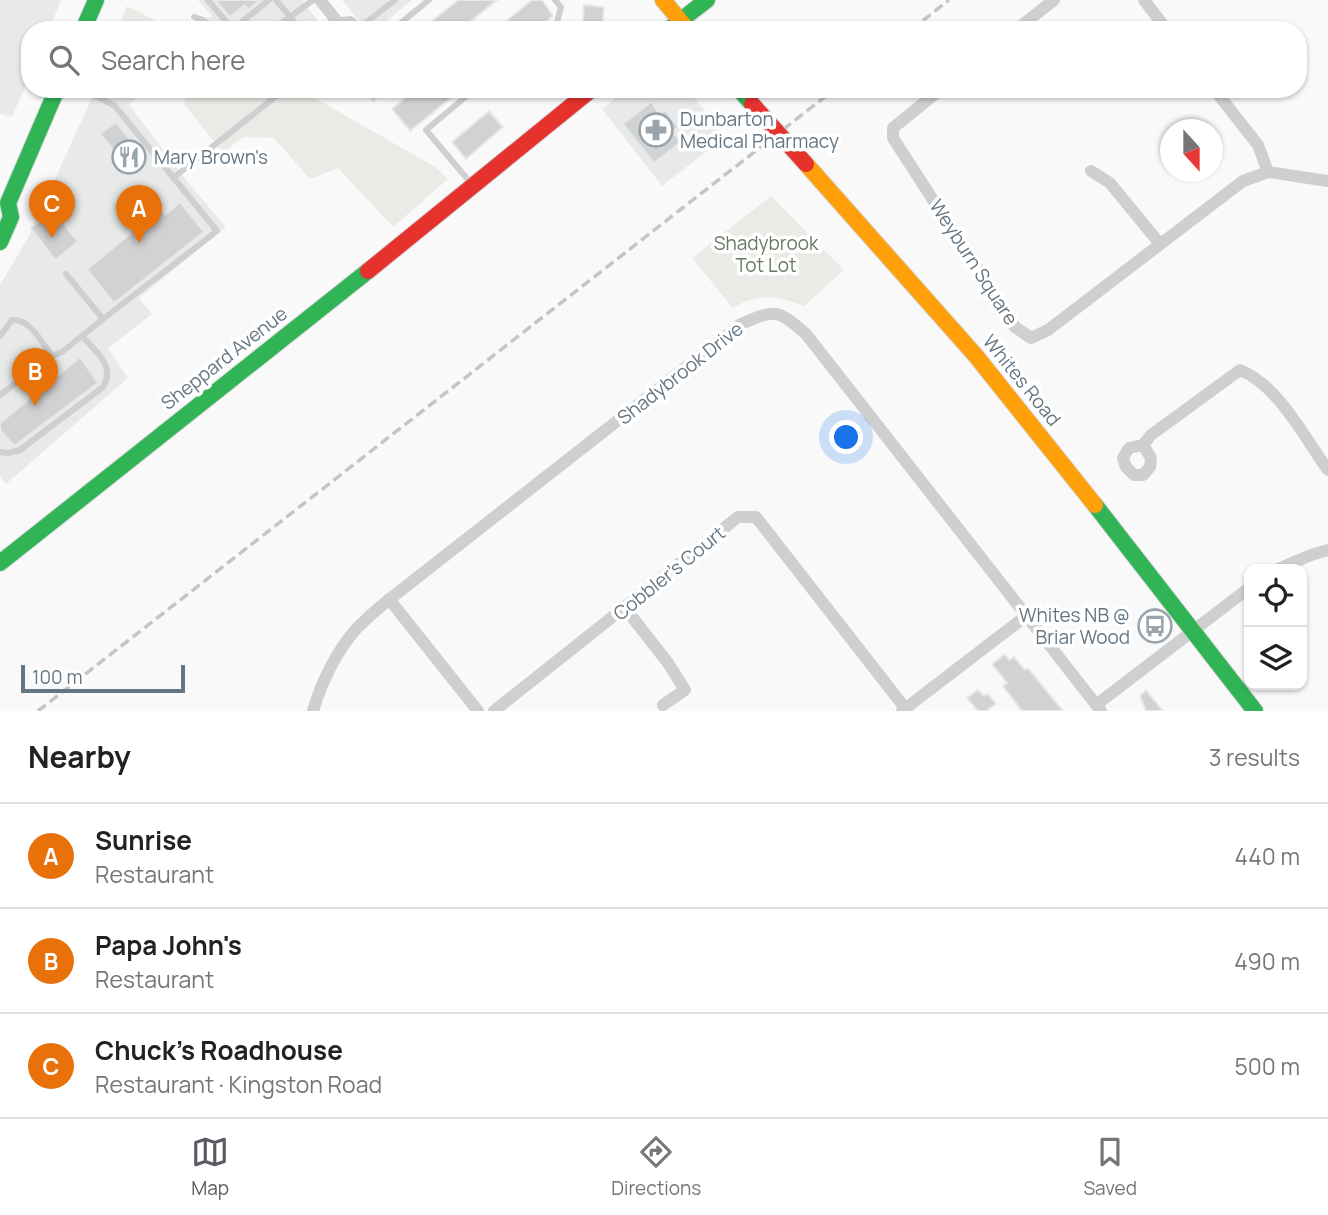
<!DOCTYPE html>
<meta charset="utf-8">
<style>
:root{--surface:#fff;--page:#f6f6f6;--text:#222;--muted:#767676;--line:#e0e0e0;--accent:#585c60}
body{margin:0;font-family:Manrope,sans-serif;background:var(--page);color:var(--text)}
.controls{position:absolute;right:21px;bottom:21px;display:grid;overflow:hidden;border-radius:14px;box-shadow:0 2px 5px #0004}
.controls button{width:63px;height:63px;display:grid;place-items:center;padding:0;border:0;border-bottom:2px solid var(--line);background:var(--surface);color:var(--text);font:35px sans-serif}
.compass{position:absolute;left:1160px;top:119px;width:63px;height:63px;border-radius:50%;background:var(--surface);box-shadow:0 2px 5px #0004;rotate:159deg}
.scale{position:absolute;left:21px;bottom:18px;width:164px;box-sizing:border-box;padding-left:7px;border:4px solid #657683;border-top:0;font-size:19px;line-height:24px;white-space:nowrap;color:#657683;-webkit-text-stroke:5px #fff;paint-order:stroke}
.you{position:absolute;left:847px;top:438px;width:24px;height:24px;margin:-18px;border:5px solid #fff;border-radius:50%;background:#1a73e8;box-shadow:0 0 0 10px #1a73e833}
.badge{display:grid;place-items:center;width:46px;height:46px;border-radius:50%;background:var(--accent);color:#fff;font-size:23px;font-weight:700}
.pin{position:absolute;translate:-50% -58px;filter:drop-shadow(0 2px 4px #0008)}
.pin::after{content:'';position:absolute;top:37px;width:24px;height:21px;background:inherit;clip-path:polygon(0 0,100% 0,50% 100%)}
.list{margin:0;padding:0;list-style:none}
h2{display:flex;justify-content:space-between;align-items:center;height:91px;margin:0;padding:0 28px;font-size:30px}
h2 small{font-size:23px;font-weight:400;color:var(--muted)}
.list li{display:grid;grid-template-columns:46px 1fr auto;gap:21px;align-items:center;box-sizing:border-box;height:105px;padding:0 28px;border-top:2px solid var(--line)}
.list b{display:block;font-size:26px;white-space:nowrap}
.list p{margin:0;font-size:23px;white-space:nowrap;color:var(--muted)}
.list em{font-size:23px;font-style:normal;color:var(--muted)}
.icon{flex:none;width:38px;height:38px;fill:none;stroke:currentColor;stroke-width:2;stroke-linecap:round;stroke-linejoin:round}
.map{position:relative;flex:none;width:1328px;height:711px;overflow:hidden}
.search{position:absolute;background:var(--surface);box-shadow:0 2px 5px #0004;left:21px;right:21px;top:21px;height:77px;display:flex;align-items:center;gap:18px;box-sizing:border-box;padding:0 24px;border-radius:28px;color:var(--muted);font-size:26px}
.sheet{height:406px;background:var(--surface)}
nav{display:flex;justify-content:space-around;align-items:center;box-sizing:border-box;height:98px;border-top:2px solid var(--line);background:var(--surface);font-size:19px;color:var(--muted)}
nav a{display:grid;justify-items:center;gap:4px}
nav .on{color:var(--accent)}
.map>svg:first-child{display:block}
.built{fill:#e8e9e9}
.green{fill:#e8ebe6}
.building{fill:#d0d2d3;stroke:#e8e8e8;stroke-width:2}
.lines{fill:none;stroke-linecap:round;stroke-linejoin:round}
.fast-casing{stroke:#d5d6d7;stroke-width:18}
.slow-casing{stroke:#d5d6d7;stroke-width:18}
.jam-casing{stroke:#d5d6d7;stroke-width:18}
.lane{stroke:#cecfd0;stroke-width:6}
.street{stroke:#cecfd0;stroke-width:12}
.fast{stroke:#30b455;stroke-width:16}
.slow{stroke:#ff9f0a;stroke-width:16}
.jam{stroke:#e5322d;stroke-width:16}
.rail{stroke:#c3c5c6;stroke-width:3.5;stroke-dasharray:10 5;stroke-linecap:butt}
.jam-bridge-casing{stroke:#d5d6d7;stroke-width:18;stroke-linecap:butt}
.jam-bridge{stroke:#e5322d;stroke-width:16}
.labels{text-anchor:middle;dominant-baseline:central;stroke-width:7;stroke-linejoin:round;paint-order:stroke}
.poi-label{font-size:19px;fill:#657683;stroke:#fff;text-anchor:start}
.park-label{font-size:19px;fill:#687a64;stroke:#fff}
.street-label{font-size:19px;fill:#657683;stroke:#fff}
</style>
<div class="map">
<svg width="1328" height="711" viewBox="0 0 1328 711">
<rect width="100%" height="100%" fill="#f9f9f9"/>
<!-- built -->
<path class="built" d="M0,0H61L49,30H30V75L12,117L0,114Z
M198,0H302L325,30H224Z
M342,0H412L376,30H367Z
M96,89H112L129,105L190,185L226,227L139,298L152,314L108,348L128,378L6,484L0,476V285L28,238Z
M627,89H688L725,137L662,186L602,109Z"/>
<!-- green -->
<path class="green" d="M127,6L174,30H118Z
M212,16L224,30H182Z
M112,89H146L129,105Z
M188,89H315L310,95L435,167L448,179L393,227L338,168L310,179L274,138L243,137L223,153L184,104Z
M771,196L844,270L804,306C778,296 758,292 733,308L692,258Z"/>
<!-- building -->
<path class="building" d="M215,0H260L248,10L245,5L230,17Z
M458,0H497L460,30H421Z
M532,0H542L553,16L536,30H495Z
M584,5L604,7L602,30H582Z
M364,89H388L373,101Z
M416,89H462L410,131L392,109Z
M651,102L660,114L665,110L678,127L673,132L681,142L654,163L623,124Z
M489,111L503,127L466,159L452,142Z
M116,122L145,158L130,170L100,134Z
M180,202L204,232L117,301L113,302L87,269L161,209L165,215Z
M54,211L78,242L55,260L31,228Z
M80,357L98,383L14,446L0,430V423Z
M1005,654L1009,660L1014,657L1025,670L1028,668L1063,711H1022L1003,686L1007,683L992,664Z
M978,690L984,696L988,694L996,704L986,711H978L967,698Z
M1146,690L1163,711H1146L1140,696Z"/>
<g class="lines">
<defs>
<path id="fast" d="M83,30L96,0
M668,30L707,0
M739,89L752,104
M0,242L11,217L8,203L57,89
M1095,505L1255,711
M0,563L368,271"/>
<path id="slow" d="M663,0L688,30
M806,164L976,356L1095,505"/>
<path id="jam" d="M368,271L592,89"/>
</defs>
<!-- fast casing -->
<use href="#fast" class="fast-casing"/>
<!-- slow casing -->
<use href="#slow" class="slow-casing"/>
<!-- jam casing -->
<use href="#jam" class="jam-casing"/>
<!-- lane -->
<path class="lane" d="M208,0L233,30
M276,0L301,30
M194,17L203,20L215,30
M359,28L395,0
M233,29L269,0
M272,30L313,0
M392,30L429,0
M547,30L557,22L561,7L555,0
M263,89L272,100
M173,178L285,89
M474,187L426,130L475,89
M66,274L103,319L217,231L115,106L83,89
M0,336L12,320C30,318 42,343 52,356L0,395
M52,356L62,352L103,319
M0,452L8,453L20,450L103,387C116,366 96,352 82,336"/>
<!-- street -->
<path class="street" d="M320,0L340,25
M1144,0L1167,30
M337,30L343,23L350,22L359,30
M1016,30L1054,0
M941,89L893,128V138L1015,327L1031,338L1048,330L1243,181L1268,172L1328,181
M1214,89L1258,145L1268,172
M1091,171L1110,183L1160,244
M1143,445L1151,458L1150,467L1143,475H1134L1126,467L1123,458L1129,448L1143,445L1151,435L1240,370C1278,385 1304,437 1328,470
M1278,569L1311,555L1328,550
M389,599L478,711
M625,608L668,663L685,690L663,705
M1096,705L1249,588
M313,711C321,683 337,650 357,628C366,619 376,610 386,602L741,324C776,309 777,309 806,334L1101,711
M494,711L738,517H756L905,708
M902,711L1026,616"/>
<!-- fast -->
<use href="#fast" class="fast"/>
<!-- slow -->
<use href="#slow" class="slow"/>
<!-- jam -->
<use href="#jam" class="jam"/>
<!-- rail -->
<path class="rail" d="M911,30L949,0
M38,711L835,89"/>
<defs>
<path id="jam-bridge" d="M752,104L806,164"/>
</defs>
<!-- jam-bridge casing -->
<use href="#jam-bridge" class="jam-bridge-casing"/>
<!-- jam-bridge -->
<use href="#jam-bridge" class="jam-bridge"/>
</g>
<!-- icons -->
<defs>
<symbol id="pharmacy-ring" viewBox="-11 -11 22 22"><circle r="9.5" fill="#fff" stroke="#99a4ac" stroke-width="1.5"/><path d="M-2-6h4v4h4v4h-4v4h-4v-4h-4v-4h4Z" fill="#99a4ac"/></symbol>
<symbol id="restaurant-ring" viewBox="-11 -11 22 22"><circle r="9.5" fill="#fff" stroke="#99a4ac" stroke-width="1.5"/><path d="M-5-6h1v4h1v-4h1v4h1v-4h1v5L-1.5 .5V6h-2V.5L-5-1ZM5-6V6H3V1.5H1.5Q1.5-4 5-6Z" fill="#99a4ac"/></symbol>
<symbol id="bus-ring" viewBox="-11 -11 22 22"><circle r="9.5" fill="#fff" stroke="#99a4ac" stroke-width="1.5"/><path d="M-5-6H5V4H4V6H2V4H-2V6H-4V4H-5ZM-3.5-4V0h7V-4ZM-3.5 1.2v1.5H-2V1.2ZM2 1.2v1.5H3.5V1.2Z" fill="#99a4ac"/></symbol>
</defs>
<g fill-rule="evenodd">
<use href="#pharmacy-ring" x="637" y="111" width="38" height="38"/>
<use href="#restaurant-ring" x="110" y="138" width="38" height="38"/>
<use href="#bus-ring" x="1136" y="607" width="38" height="38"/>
</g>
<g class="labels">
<!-- poi labels -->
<g class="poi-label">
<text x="680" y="119">Dunbarton<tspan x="680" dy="22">Medical Pharmacy</tspan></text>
<text x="154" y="157">Mary Brown's</text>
<text x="1130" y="615" text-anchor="end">Whites NB @<tspan x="1130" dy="22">Briar Wood</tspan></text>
</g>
<!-- park labels -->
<g class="park-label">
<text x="766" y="243">Shadybrook<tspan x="766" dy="22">Tot Lot</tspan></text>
</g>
<!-- street labels -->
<g class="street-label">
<text transform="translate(974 262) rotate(57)">Weyburn Square</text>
<text transform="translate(224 358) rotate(-38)">Sheppard Avenue</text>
<text transform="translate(680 373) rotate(-38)">Shadybrook Drive</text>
<text transform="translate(1022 380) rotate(51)">Whites Road</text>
<text transform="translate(669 573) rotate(-39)">Cobbler's Court</text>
</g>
</g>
</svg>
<div class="controls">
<button><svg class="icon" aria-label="locate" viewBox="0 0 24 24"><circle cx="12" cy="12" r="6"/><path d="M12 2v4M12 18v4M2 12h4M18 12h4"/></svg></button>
<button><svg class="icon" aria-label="layers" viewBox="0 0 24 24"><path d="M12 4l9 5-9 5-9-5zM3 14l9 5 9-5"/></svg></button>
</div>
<svg class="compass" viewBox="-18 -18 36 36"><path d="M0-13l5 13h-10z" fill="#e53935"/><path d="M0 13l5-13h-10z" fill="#767676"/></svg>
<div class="scale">100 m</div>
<div class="you"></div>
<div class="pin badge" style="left:139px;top:243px;background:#e8710a">A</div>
<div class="pin badge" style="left:35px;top:406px;background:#e8710a">B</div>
<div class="pin badge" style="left:52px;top:238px;background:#e8710a">C</div>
<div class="search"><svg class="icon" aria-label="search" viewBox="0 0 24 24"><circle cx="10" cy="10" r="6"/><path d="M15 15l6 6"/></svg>Search here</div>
</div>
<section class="sheet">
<h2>Nearby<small>3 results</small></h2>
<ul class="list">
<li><span class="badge" style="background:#e8710a">A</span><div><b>Sunrise</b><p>Restaurant</p></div><em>440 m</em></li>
<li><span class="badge" style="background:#e8710a">B</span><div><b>Papa John's</b><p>Restaurant</p></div><em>490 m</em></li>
<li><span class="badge" style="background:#e8710a">C</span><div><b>Chuck's Roadhouse</b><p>Restaurant · Kingston Road</p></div><em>500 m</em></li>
</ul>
</section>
<nav>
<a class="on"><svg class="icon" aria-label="map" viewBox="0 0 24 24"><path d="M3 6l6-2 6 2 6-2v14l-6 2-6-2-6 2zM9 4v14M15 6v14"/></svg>Map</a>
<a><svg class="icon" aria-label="directions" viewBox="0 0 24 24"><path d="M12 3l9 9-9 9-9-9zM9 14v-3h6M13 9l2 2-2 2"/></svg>Directions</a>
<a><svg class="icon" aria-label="saved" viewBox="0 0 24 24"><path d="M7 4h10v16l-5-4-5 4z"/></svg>Saved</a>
</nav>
